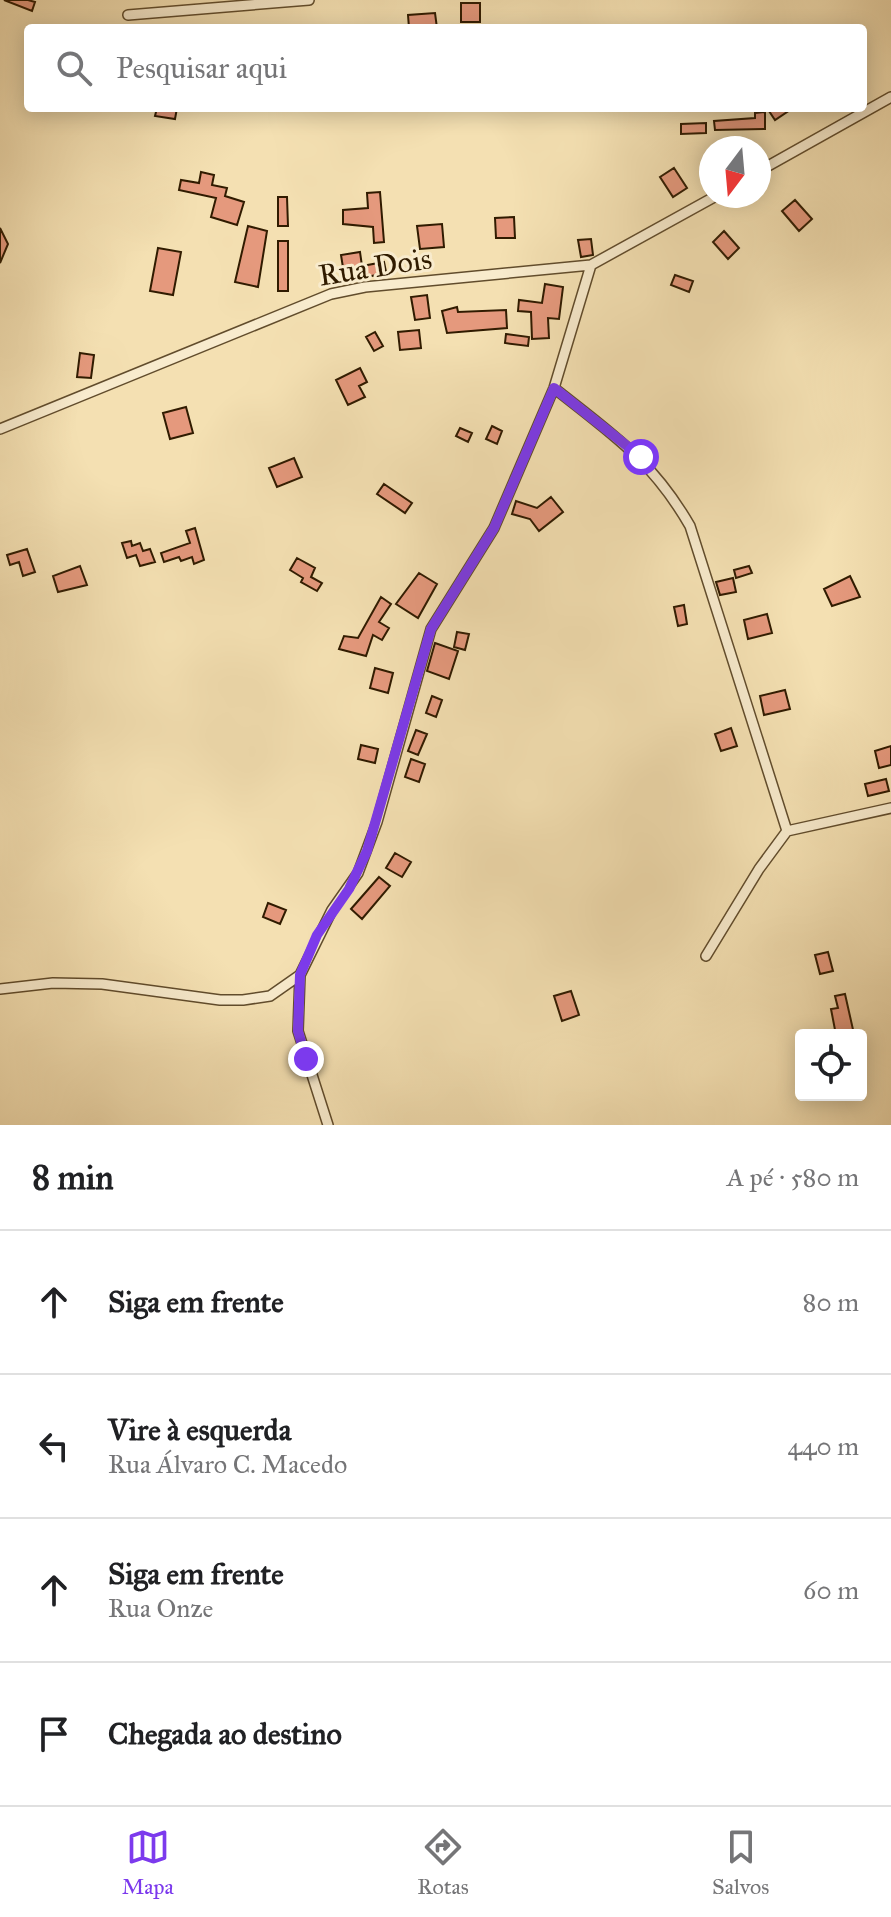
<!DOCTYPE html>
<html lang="pt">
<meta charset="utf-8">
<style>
:root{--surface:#fff;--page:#f2f2f2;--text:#202124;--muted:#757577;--line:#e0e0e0;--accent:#7c3aed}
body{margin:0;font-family:"IM FELL Great Primer",serif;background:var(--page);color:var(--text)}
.controls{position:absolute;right:24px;bottom:24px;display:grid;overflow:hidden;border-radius:8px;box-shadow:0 4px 20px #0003}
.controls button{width:72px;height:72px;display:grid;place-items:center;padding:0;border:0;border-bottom:2px solid var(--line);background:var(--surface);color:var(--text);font:40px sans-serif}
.compass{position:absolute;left:699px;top:136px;width:72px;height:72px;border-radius:50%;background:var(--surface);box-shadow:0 4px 20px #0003;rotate:196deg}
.stop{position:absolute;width:24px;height:24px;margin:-18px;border:6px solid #7c3aed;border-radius:50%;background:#fff}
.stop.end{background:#7c3aed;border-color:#fff;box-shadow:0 2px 8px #0008}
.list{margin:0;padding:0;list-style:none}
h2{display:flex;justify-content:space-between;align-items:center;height:104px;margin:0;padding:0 32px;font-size:34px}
h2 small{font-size:26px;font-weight:400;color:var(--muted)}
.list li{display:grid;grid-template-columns:52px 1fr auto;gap:24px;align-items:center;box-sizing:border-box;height:144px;padding:0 32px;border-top:2px solid var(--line)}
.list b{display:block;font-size:30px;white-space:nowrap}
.list p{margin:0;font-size:26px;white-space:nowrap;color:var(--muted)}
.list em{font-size:26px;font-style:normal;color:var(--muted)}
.icon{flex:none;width:44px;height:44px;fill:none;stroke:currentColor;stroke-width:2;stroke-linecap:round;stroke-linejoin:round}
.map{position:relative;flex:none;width:891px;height:1125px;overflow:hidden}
.search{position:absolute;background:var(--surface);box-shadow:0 4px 20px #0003;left:24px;right:24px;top:24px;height:88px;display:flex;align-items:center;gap:20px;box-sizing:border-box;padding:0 28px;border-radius:8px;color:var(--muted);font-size:30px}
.sheet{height:680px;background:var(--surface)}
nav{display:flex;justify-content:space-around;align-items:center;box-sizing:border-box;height:112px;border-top:2px solid var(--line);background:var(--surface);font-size:22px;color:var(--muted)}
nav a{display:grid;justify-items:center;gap:4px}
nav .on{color:var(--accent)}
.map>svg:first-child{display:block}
.building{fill:#e5997d;stroke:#301b00;stroke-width:2}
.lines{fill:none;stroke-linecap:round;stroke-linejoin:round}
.minor-casing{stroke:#614c2c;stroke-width:12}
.minor{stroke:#f8ebcd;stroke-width:9}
.route{stroke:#7c3aed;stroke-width:10}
.labels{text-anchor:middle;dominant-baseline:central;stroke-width:6;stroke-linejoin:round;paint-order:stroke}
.street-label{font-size:30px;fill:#301b00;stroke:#f8ebcd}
</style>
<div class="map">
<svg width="891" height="1125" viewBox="0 0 891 1125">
<rect width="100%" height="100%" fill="#f4e0b2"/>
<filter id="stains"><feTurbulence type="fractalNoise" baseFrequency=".0025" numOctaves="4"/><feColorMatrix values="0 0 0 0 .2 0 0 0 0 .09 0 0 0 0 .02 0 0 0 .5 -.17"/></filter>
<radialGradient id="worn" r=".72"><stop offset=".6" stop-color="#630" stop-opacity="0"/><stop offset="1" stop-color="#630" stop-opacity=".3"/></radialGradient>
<!-- building -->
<path class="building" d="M4,0H28L35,2L32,11Z
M461,3H480V22H461Z
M435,13L437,28H409L408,15Z
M157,108H177L175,119L155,116Z
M767,108H793L775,120Z
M765,112V129L715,130L714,121L755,118V113Z
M706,123V133L681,134V124Z
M674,168L687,188L673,197L660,177Z
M201,172L214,175L212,185L227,188L225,196L244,202L237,225L211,217L216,198L179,190L181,180L199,183Z
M380,192L384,242L374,243L373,227L343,224V210L368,208L367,193Z
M278,197H287L288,226H278Z
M795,200L812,219L799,231L782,211Z
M514,217L515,238H496L495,218Z
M442,224L444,247L420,249L417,226Z
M248,226L267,231L258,287L235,282Z
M0,228L8,244L0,263Z
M724,231L739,248L728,259L713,242Z
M591,239L593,255L581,257L578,240Z
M278,241H288V291H278Z
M158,248L181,252L173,295L150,291Z
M360,252L362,266L384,262L387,277L378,278V275L345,280L341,255Z
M675,275L693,281L689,292L671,285Z
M545,284L563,287L559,319L548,318L549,338L532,339L531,312L518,311L519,300L542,303Z
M427,295L430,318L415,320L411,297Z
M457,307L458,312L506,310L507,328L447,333L442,311Z
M419,330L421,348L400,350L398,332Z
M375,332L383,346L374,351L366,337Z
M506,334L529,337L528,346L505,343Z
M80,353L94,355L91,378L77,377Z
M360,368L367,382L359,386L365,397L348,405L336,380Z
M186,407L193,433L170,439L163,413Z
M492,426L502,431L497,444L486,439Z
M460,428L472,433L468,442L456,436Z
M294,458L302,477L277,487L269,468Z
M384,484L412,503L405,513L377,494Z
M551,497L563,512L539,531L530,519L512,514L516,501L537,508Z
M195,528L204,560L194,564L192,557L181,561L179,557L164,562L161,553L190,543L186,531Z
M131,541L132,546L140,543L143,551L150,549L155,562L140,566L136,555L127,558L122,543Z
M27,549L35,572L23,576L19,562L10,565L7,555Z
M297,558L315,568L311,577L322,583L317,591L301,582L303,578L290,570Z
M80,566L87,585L58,592L53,576Z
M749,566L752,573L736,578L734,570Z
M419,573L437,584L418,618L396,604Z
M850,576L860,597L832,606L824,589Z
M733,578L736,592L720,595L716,582Z
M381,597L391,604L379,622L389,628L382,640L373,635L366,656L339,649L344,636L358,638Z
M684,605L687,624L678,626L674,607Z
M767,614L772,633L748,639L744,620Z
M457,632L469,634L465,650L454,647Z
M435,643L458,651L449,679L427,671Z
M375,668L393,673L388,693L370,688Z
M785,690L790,709L764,715L760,696Z
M432,696L442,700L436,717L426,713Z
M731,728L737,746L721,751L715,734Z
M416,730L427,734L418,755L408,751Z
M361,745L378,749L375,763L358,759Z
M891,746V765L879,768L875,751Z
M411,759L425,764L419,782L405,777Z
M886,779L889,791L868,796L865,784Z
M395,853L411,862L402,877L386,868Z
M379,877L390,886L362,919L351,909Z
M268,903L286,910L280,924L263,917Z
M828,952L833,971L820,974L815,955Z
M571,991L579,1015L562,1021L554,996Z
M845,994L854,1034L836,1035L831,1009L838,1008L835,996Z"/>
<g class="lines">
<defs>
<path id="minor" d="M128,15L309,0
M759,171L891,97
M554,388C612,434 652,460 690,526L787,831
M0,429L331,294L365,287L591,265L716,196
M706,956L759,869L787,831L891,808
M300,975L298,1031L328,1125
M0,989L53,983L102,984L220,1000H243L270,996L300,975L332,910L358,873L377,822L431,629L494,528L554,388L591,265"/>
</defs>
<!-- minor casing -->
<use href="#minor" class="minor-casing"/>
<!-- minor -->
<use href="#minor" class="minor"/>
</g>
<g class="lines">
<!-- route -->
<path class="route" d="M306,1059L298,1031L300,975L317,935L349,889L367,851L431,629L494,528L554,388L641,457"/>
</g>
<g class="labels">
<!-- street labels -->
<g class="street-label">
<text transform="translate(375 267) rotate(-9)">Rua Dois</text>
</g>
</g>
<rect width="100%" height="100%" filter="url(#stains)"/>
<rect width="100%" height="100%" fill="url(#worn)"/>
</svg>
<div class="controls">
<button><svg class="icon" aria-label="locate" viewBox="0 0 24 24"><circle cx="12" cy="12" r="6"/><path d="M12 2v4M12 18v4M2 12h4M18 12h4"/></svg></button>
</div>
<svg class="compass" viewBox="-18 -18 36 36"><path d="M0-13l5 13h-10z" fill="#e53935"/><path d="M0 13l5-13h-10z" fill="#757577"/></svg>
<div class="stop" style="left:641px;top:457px"></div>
<div class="stop end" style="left:306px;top:1059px"></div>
<div class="search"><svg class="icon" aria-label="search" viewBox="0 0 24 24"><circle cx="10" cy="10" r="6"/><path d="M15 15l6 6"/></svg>Pesquisar aqui</div>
</div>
<section class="sheet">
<h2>8 min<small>A pé · 580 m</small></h2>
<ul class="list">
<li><svg class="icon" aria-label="ahead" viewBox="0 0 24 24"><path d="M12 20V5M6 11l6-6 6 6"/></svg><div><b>Siga em frente</b></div><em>80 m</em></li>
<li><svg class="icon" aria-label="left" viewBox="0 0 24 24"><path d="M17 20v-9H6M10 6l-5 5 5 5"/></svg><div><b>Vire à esquerda</b><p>Rua Álvaro C. Macedo</p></div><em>440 m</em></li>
<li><svg class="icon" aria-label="ahead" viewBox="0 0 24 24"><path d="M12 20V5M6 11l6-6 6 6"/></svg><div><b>Siga em frente</b><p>Rua Onze</p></div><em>60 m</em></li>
<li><svg class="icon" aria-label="arrive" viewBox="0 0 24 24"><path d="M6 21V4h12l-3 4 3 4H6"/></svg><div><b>Chegada ao destino</b></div></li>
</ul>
</section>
<nav>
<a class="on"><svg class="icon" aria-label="map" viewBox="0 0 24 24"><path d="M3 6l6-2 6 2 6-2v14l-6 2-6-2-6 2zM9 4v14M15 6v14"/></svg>Mapa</a>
<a><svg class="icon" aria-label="directions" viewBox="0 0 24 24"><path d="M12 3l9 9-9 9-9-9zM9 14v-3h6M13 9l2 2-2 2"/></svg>Rotas</a>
<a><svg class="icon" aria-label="saved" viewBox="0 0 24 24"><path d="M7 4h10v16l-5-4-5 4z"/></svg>Salvos</a>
</nav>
